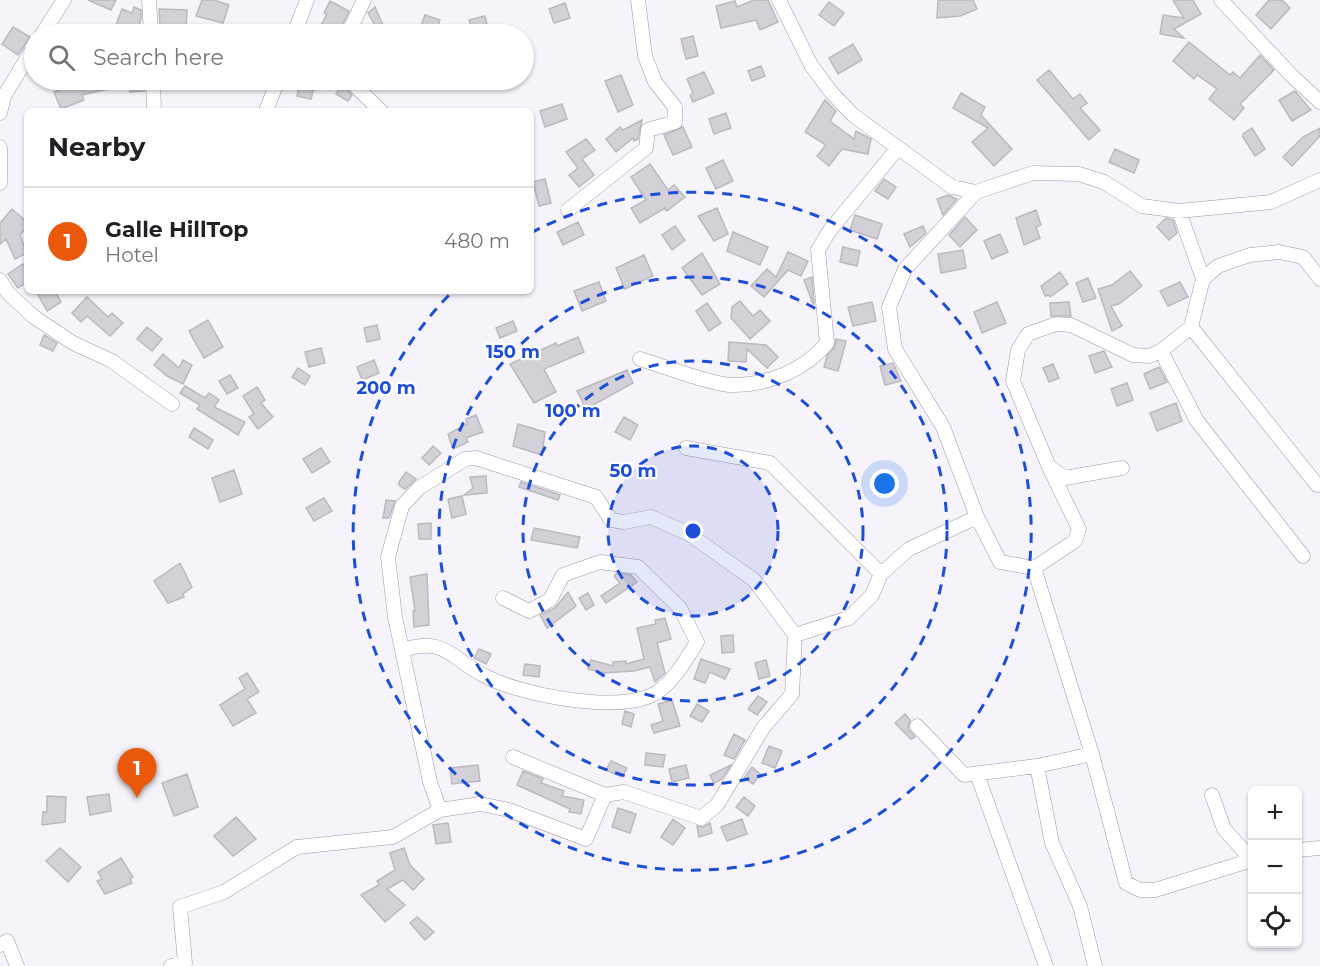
<!DOCTYPE html>
<meta charset="utf-8">
<style>
:root{--surface:#fff;--page:#f2f2f2;--text:#202124;--muted:#757577;--line:#e0e0e0;--accent:#ea580c}
body{margin:0;font-family:Montserrat,sans-serif;background:var(--page);color:var(--text)}
.controls{position:absolute;right:18px;bottom:18px;display:grid;overflow:hidden;border-radius:9px;box-shadow:0 2px 4px #0004}
.controls button{width:54px;height:54px;display:grid;place-items:center;padding:0;border:0;border-bottom:2px solid var(--line);background:var(--surface);color:var(--text);font:30px sans-serif}
.you{position:absolute;left:885px;top:484px;width:21px;height:21px;margin:-15px;border:4px solid #fff;border-radius:50%;background:#1a73e8;box-shadow:0 0 0 9px #1a73e833}
.badge{display:grid;place-items:center;width:39px;height:39px;border-radius:50%;background:var(--accent);color:#fff;font-size:20px;font-weight:700}
.pin{position:absolute;translate:-50% -50px;filter:drop-shadow(0 2px 3px #0008)}
.pin::after{content:'';position:absolute;top:32px;width:21px;height:18px;background:inherit;clip-path:polygon(0 0,100% 0,50% 100%)}
.list{margin:0;padding:0;list-style:none}
h2{display:flex;justify-content:space-between;align-items:center;height:78px;margin:0;padding:0 24px;font-size:26px}
h2 small{font-size:20px;font-weight:400;color:var(--muted)}
.list li{display:grid;grid-template-columns:39px 1fr auto;gap:18px;align-items:center;box-sizing:border-box;height:108px;padding:0 24px;border-top:2px solid var(--line)}
.list b{display:block;font-size:22px;white-space:nowrap}
.list p{margin:0;font-size:20px;white-space:nowrap;color:var(--muted)}
.list em{font-size:20px;font-style:normal;color:var(--muted)}
.icon{flex:none;width:33px;height:33px;fill:none;stroke:currentColor;stroke-width:2;stroke-linecap:round;stroke-linejoin:round}
.map{position:relative;flex:none;width:1320px;height:966px;overflow:hidden}
.search{position:absolute;background:var(--surface);box-shadow:0 2px 4px #0004;left:24px;top:24px;width:510px;height:66px;display:flex;align-items:center;gap:15px;box-sizing:border-box;padding:0 21px;border-radius:33px;color:var(--muted);font-size:22px}
.panel{position:absolute;background:var(--surface);box-shadow:0 2px 4px #0004;left:24px;top:108px;width:510px;height:186px;border-radius:9px}
.map>svg:first-child{display:block}
.building{fill:#d4d0d8;stroke:#bcb8bf;stroke-width:1.5}
.lines{fill:none;stroke-linecap:round;stroke-linejoin:round}
.minor-casing{stroke:#9d9aa0;stroke-width:15}
.minor{stroke:#fff;stroke-width:14}
.ring{fill:none;stroke:#1d4ed8;stroke-width:3;stroke-dasharray:10 8}
.centre{fill:#1d4ed8;stroke:#fff;stroke-width:3}
.ring-label{font-size:18px;text-anchor:middle;font-weight:bold;fill:#1d4ed8;stroke:#fff;stroke-width:4.5;stroke-linejoin:round;paint-order:stroke}
</style>
<div class="map">
<svg width="1320" height="966" viewBox="0 0 1320 966">
<rect width="100%" height="100%" fill="#f7f3fb"/>
<!-- building -->
<path class="building" d="M88,0H116L111,10Z
M202,0H214L229,5L223,23L196,16Z
M754,0H768L778,22L760,30L756,20L721,28L716,6L735,1L737,7Z
M938,0H973L977,9L960,16L937,18Z
M1173,0H1193L1201,14L1174,29L1184,38L1160,34L1163,15L1184,18Z
M1269,0H1282L1290,8L1271,29L1256,15Z
M330,1L349,11L338,34H316L327,14L324,13Z
M829,2L844,13L834,26L819,15Z
M565,3L570,18L554,23L549,9Z
M134,7L141,10V19L137,32L116,25L122,9L132,13Z
M375,7L383,25L392,34H380L368,13Z
M159,9L187,10L186,28L160,27Z
M425,15L440,20L435,34H418Z
M485,16L489,34H473L469,20Z
M13,27L30,37L18,55L2,44Z
M693,36L698,56L686,59L681,39Z
M1189,42L1230,75L1233,72L1240,78L1260,55L1274,70L1240,104L1244,108L1234,120L1209,99L1217,89L1197,75L1194,79L1173,61Z
M853,44L862,60L838,74L829,58Z
M761,66L765,76L752,81L748,71Z
M1049,70L1073,99L1080,94L1087,103L1080,108L1100,130L1089,140L1037,80Z
M704,72L714,93L693,102L690,95L693,93L687,79Z
M621,75L633,105L618,112L605,81Z
M87,80H144V91L130,92L129,84L82,95L84,100L61,109L54,92Z
M246,80H269L265,88L245,83Z
M301,80H316L311,99L297,96Z
M342,85L352,95L348,101L336,94Z
M1295,91L1311,110L1292,121L1279,100Z
M961,93L985,107L981,115L1012,149L994,166L972,142L988,128L953,108Z
M825,100L836,111L830,121L854,139L856,131L871,139L868,154L842,149L829,166L817,156L826,145L805,132Z
M562,104L567,119L545,127L540,111Z
M726,113L731,128L714,134L709,119Z
M642,120L638,139L634,141L633,138L616,152L606,139L620,127L623,130Z
M683,127L692,147L673,155L664,135Z
M1252,128L1265,149L1255,156L1243,137V134Z
M1320,128V136L1292,166L1283,157L1303,137Z
M586,139L595,150L582,159L594,175L579,187L569,175L578,168L566,152Z
M1115,149L1139,160L1134,173L1109,162Z
M723,160L733,181L716,189L706,168Z
M650,164L668,190L674,185L685,197L667,211L665,208L640,223L631,208L646,200L631,177Z
M545,179L551,203L539,206L533,182Z
M884,179L896,187L888,199L875,191Z
M948,195L957,199L943,215L937,199Z
M717,208L728,234L714,241L698,216Z
M12,209L27,222V227L20,235L27,253L15,259L6,239L0,244V223Z
M1036,210L1041,225L1036,227L1040,238L1024,245L1016,218Z
M855,215L882,224L877,239L850,230Z
M965,217L977,230L960,247L949,235Z
M1166,218L1173,220L1177,233L1169,240L1157,227Z
M578,222L584,235L563,245L557,232Z
M675,226L685,240L672,250L662,235Z
M923,226L926,233L910,247L904,234Z
M733,232L768,247L760,265L727,251Z
M1000,234L1008,252L992,259L984,241Z
M843,247L860,251L857,266L840,262Z
M963,250L966,268L941,273L938,254Z
M788,252L808,261L801,276L788,270L764,297L751,286L767,269L776,277Z
M702,253L720,284L702,295L682,268Z
M644,255L653,276L625,289L616,268Z
M23,264L27,270V282L18,288L8,274Z
M1130,271L1142,286L1119,304L1111,306L1122,326L1112,331L1098,289L1112,285Z
M1060,272L1068,284L1050,297L1049,295L1045,296L1041,286Z
M812,277L814,304H813L804,280Z
M1088,278L1096,298L1083,302L1076,283Z
M599,282L606,301L582,311L574,291Z
M1180,282L1188,297L1168,306L1160,291Z
M36,291H55L61,302L47,311Z
M87,297L108,317L112,313L123,323L110,336L87,316L81,322L72,313Z
M740,301L753,316L760,310L770,321L750,339L731,318L732,307Z
M872,302L876,321L853,326L848,307Z
M997,302L1006,323L982,333L974,312Z
M1069,302L1071,316H1051L1050,303Z
M707,303L721,323L709,331L696,311Z
M208,320L223,347L204,358L189,331Z
M513,321L517,331L500,338L496,328Z
M377,325L380,339L367,342L364,328Z
M147,327L162,339L152,351L137,339Z
M44,335L57,343L53,351L40,345Z
M578,337L584,352L544,369L556,392L534,403L510,364L556,343L557,346Z
M836,339L846,341L838,371L824,367L827,356L835,346Z
M729,342L766,345L778,357L767,368L747,349L746,362L728,361Z
M321,348L325,363L309,367L305,352Z
M1104,351L1112,367L1095,373L1089,356Z
M163,354L179,368L183,360L192,365L183,384L167,376L154,365Z
M374,360L379,373L362,380L357,367Z
M893,363L901,381L885,385L880,366Z
M1053,364L1059,378L1049,382L1043,368Z
M1159,367L1167,382L1150,389L1144,374Z
M298,368L310,376L305,385L292,377Z
M627,370L633,383L586,409L577,391Z
M230,375L238,388L227,394L219,381Z
M1127,383L1133,400L1117,406L1111,389Z
M185,386L205,398L209,393L219,400L214,407L245,422L238,435L197,409L200,405L180,393Z
M257,387L265,400L261,403L273,417L258,429L249,417L254,414L243,396Z
M1176,403L1182,421L1157,431L1150,413Z
M476,415L483,432L466,438L468,442L453,449L448,434L467,424L466,419Z
M624,417L638,425L630,440L615,432Z
M518,424L545,432L542,455L513,446Z
M194,428L213,440L208,449L189,437Z
M433,446L441,453L429,465L422,458Z
M321,448L330,462L312,473L303,459Z
M234,470L242,494L220,502L212,478Z
M406,472L416,479L405,489L399,485V482Z
M486,476L487,493L464,495L473,488L470,477Z
M521,482L560,495L558,500L519,487Z
M462,496L466,514L452,518L448,499Z
M324,498L332,511L314,521L306,508Z
M386,500L395,501L389,518H383Z
M431,523V539H419L418,524Z
M534,528L580,537L577,548L531,540Z
M180,563L192,587L183,594L184,597L168,603L154,581Z
M617,573L631,575L637,582L606,603L601,596L620,583L614,576Z
M427,574L429,625L414,627L413,611H415L410,577Z
M568,592L576,606L547,628L540,615L555,608Z
M588,593L594,605L586,610L579,598Z
M665,618L671,639L657,643L665,673L655,682L650,667L634,671L603,673L588,669L591,660L613,666V662L626,661V664L644,659L637,628L656,624L655,620Z
M733,635L734,652L722,653L721,636Z
M479,649L491,654L486,664L474,658Z
M701,659L730,669L725,679L710,672L705,683L694,679Z
M766,660L770,676L759,679L755,663Z
M525,664L540,666L539,677L523,675Z
M247,673L259,692L247,699L256,713L233,726L220,705L245,689L239,678Z
M758,696L767,702L757,715L748,709Z
M672,700L680,726L654,733L651,725L663,721L658,704Z
M697,704L709,711L702,722L690,716Z
M625,711L634,714L631,727L622,724Z
M905,714L910,720L908,729L915,737L911,739L895,723Z
M734,734L745,740L734,759L724,755Z
M769,746L782,751L775,768L762,763Z
M646,753L665,755L663,767L645,765Z
M611,761L627,768L622,777L606,770Z
M478,765L480,781L452,784L450,768Z
M686,765L689,778L672,782L669,769Z
M731,765L722,779L714,783L710,775Z
M752,767L760,774L753,784L744,778Z
M523,771L543,779L541,783L564,791L562,796L584,800L581,814L569,812L570,809L517,785Z
M187,774L198,807L174,816L162,783Z
M109,794L111,811L90,815L87,797Z
M47,796L66,797L65,822L42,825L43,812H47Z
M744,797L755,806L748,816L736,807Z
M618,808L636,814L630,833L612,827Z
M236,817L256,839L233,856L214,836Z
M673,819L685,828L673,845L661,837Z
M742,819L747,834L727,841L721,827Z
M448,823L451,842L436,844L433,825Z
M710,823L712,833L699,837L697,826L703,827Z
M60,848L81,867L68,882L46,861Z
M404,848L410,865L424,879L413,890L403,880L387,889L405,905L385,922L361,895L379,885L377,881L395,870L390,853Z
M121,858L133,877L130,878L132,883L105,894L97,881L102,879L98,872Z
M417,917L434,932L425,940L410,923Z"/>
<g class="lines">
<defs>
<path id="minor" d="M149,0L151,34
M779,0L811,65L831,92L853,115L952,187L976,192L1033,173L1079,174L1104,182L1142,206L1179,211L1271,202L1320,180
M1221,0L1291,75L1320,102
M42,34L64,0
M294,34L307,0
M348,34L364,0
M153,80L154,111
M349,80L381,111
M266,111L278,80
M0,113L4,96L34,47
M0,147V183
M976,192L905,269L889,307L895,349L943,427L977,517L1000,562L1034,568
M568,210L646,148L648,130L675,122V107L655,82L645,56L638,0
M1179,211L1203,279L1191,327L1161,351L1149,356L1133,355L1071,325L1056,324L1028,334L1018,350L1013,381L1049,467L1079,529L1075,541L1034,568L1092,754L1126,883L1140,890H1155L1252,860
M1203,279L1218,266L1250,255L1279,252L1303,257L1320,279
M0,280L9,294L34,317L73,343L112,361L172,404
M1191,327L1317,485
M1161,351L1197,421L1303,556
M640,359C660,365 716,386 733,385C768,385 805,370 827,343L818,250L830,230L898,148
M686,448L770,463L881,574
M1051,468L1065,478L1122,468
M403,650C445,636 451,659 485,676C521,695 611,712 650,696C670,688 686,660 697,642L680,608L638,567L600,562L563,575L550,600L529,611L503,598
M917,726L964,775L1037,766
M1092,754L1037,766L1052,843L1080,906L1095,966
M513,757L605,795
M977,774L1046,966
M1212,795L1224,829L1252,860
M440,810L430,782L395,617L388,557L402,506L419,488L465,459L476,458L596,497L611,520L624,522L651,517L689,534L754,580L795,635L849,618L872,595L881,574L909,549L977,517
M1298,850L1320,848
M0,945L7,941L17,966
M171,966L185,963L180,907L224,892L297,847L393,837L440,810L480,804L509,810L586,839L605,795L624,792L701,818L717,805L763,728L792,694L795,635"/>
</defs>
<!-- minor casing -->
<use href="#minor" class="minor-casing"/>
<!-- minor -->
<use href="#minor" class="minor"/>
</g>
<!-- distance rings -->
<circle cx="693" cy="531" r="85" fill="#1d4ed8" fill-opacity=".12"/>
<g class="ring">
<circle cx="693" cy="531" r="85"/>
<circle cx="693" cy="531" r="170"/>
<circle cx="693" cy="531" r="254"/>
<path d="M531 233A339 339 0 1 1 453 291"/>
</g>
<circle cx="693" cy="531" r="9" class="centre"/>
<g class="ring-label">
<text x="513" y="358">150 m</text>
<text x="386" y="394">200 m</text>
<text x="573" y="417">100 m</text>
<text x="633" y="477">50 m</text>
</g>
</svg>
<div class="controls">
<button>+</button>
<button>−</button>
<button><svg class="icon" aria-label="locate" viewBox="0 0 24 24"><circle cx="12" cy="12" r="6"/><path d="M12 2v4M12 18v4M2 12h4M18 12h4"/></svg></button>
</div>
<div class="you"></div>
<div class="pin badge" style="left:137px;top:798px">1</div>
<div class="search"><svg class="icon" aria-label="search" viewBox="0 0 24 24"><circle cx="10" cy="10" r="6"/><path d="M15 15l6 6"/></svg>Search here</div>
<section class="panel">
<h2>Nearby<small></small></h2>
<ul class="list">
<li><span class="badge">1</span><div><b>Galle HillTop</b><p>Hotel</p></div><em>480 m</em></li>
</ul>
</section>
</div>
